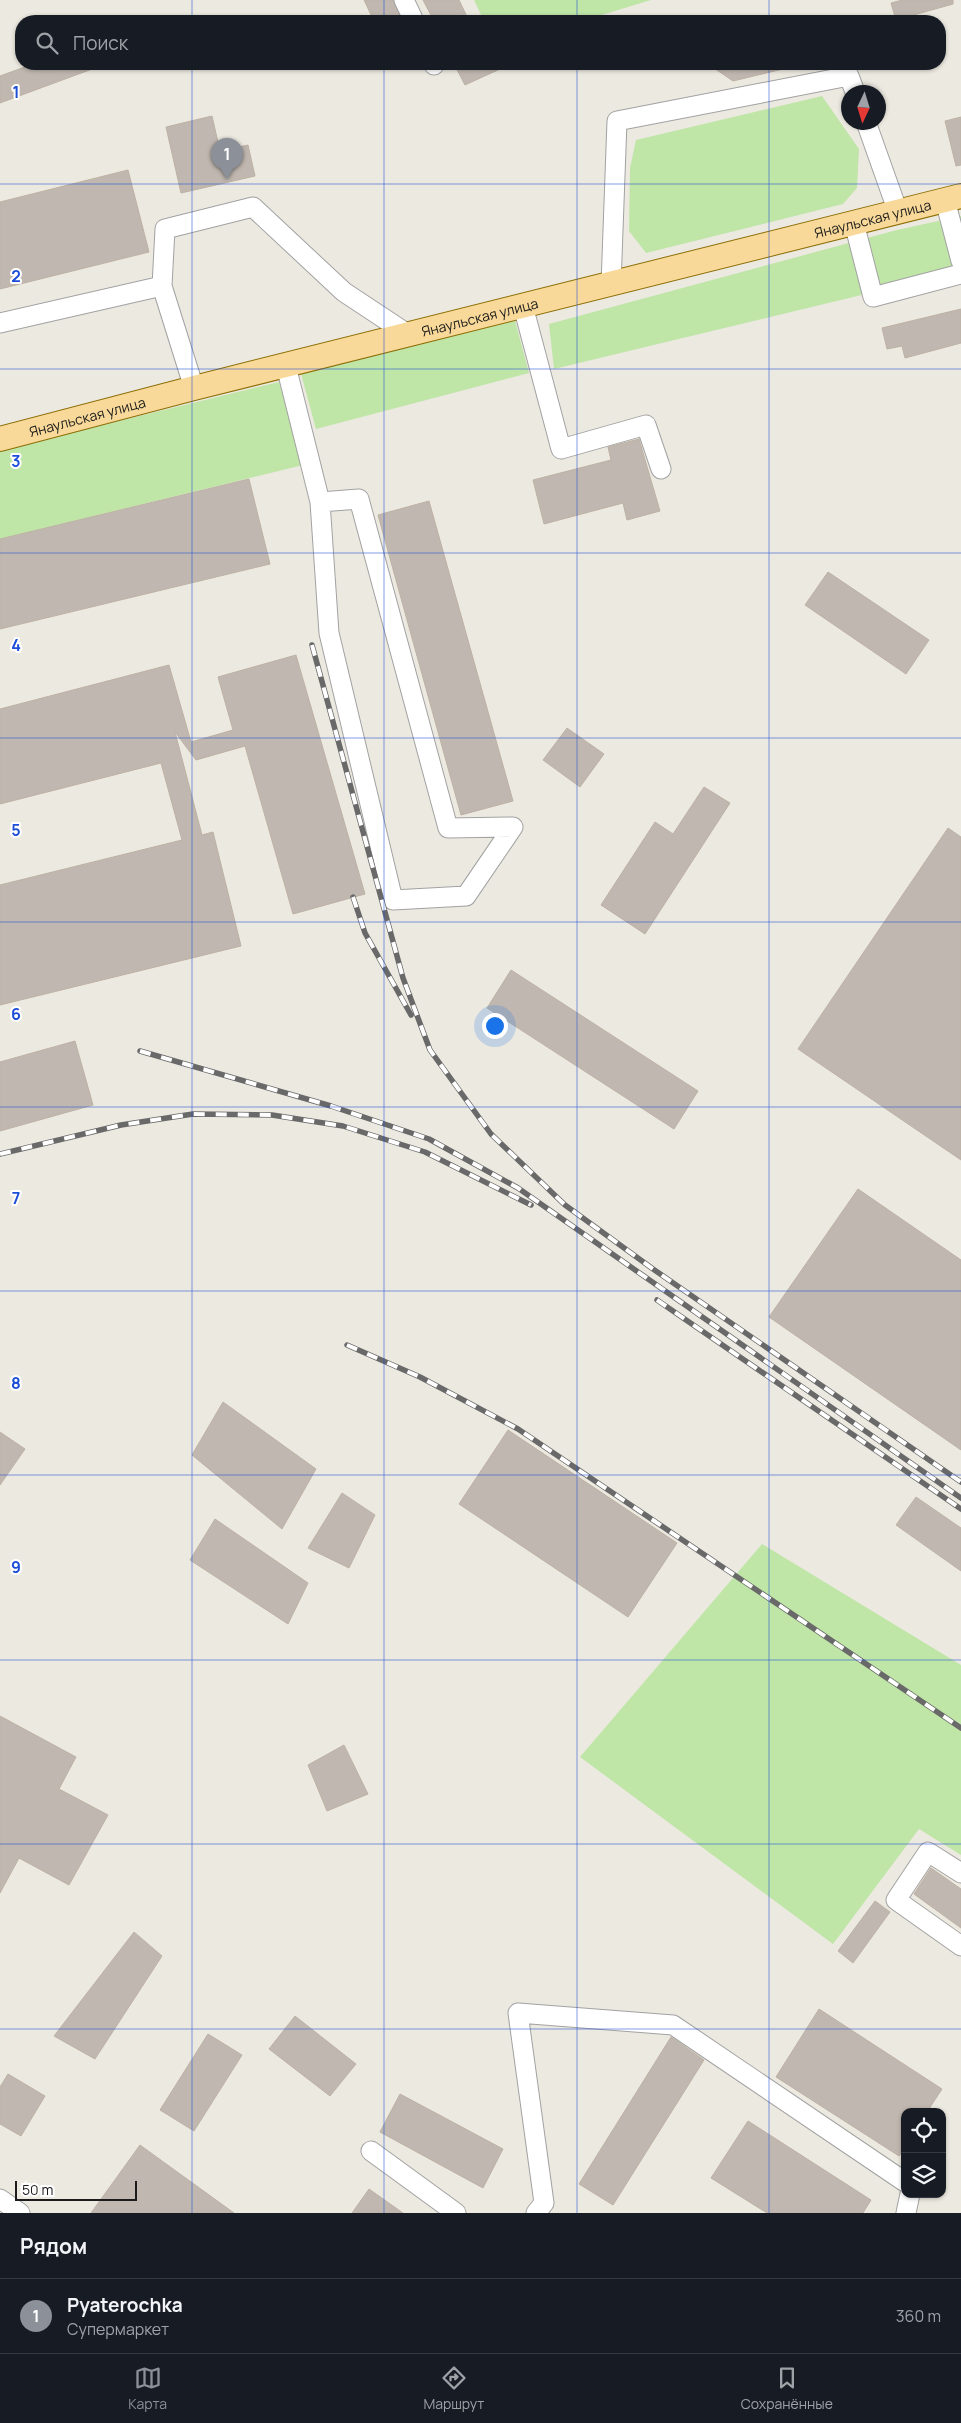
<!DOCTYPE html>
<html lang="ru">
<meta charset="utf-8">
<style>
:root{--surface:#171b24;--page:#242831;--text:#f1f3f6;--muted:#9ea1a6;--line:#363941;--accent:#8c9099}
body{margin:0;font-family:Manrope,sans-serif;background:var(--page);color:var(--text)}
.controls{position:absolute;right:15px;bottom:15px;display:grid;overflow:hidden;border-radius:10px;box-shadow:0 1px 4px #0004}
.controls button{width:45px;height:45px;display:grid;place-items:center;padding:0;border:0;border-bottom:1px solid var(--line);background:var(--surface);color:var(--text);font:25px sans-serif}
.compass{position:absolute;left:841px;top:85px;width:45px;height:45px;border-radius:50%;background:var(--surface);box-shadow:0 1px 4px #0004;rotate:184deg}
.scale{position:absolute;left:15px;bottom:12px;width:122px;box-sizing:border-box;padding-left:5px;border:2px solid #1b1b1b;border-top:0;font-size:14px;line-height:18px;white-space:nowrap;color:#1b1b1b;-webkit-text-stroke:4px #fff;paint-order:stroke}
.you{position:absolute;left:494px;top:1025px;width:18px;height:18px;margin:-12px;border:4px solid #fff;border-radius:50%;background:#1a73e8;box-shadow:0 0 0 8px #1a73e833}
.badge{display:grid;place-items:center;width:32px;height:32px;border-radius:50%;background:var(--accent);color:#fff;font-size:16px;font-weight:700}
.pin{position:absolute;translate:-50% -41px;filter:drop-shadow(0 1px 2px #0008)}
.pin::after{content:'';position:absolute;top:26px;width:18px;height:15px;background:inherit;clip-path:polygon(0 0,100% 0,50% 100%)}
.list{margin:0;padding:0;list-style:none}
h2{display:flex;justify-content:space-between;align-items:center;height:65px;margin:0;padding:0 20px;font-size:21px}
h2 small{font-size:16px;font-weight:400;color:var(--muted)}
.list li{display:grid;grid-template-columns:32px 1fr auto;gap:15px;align-items:center;box-sizing:border-box;height:75px;padding:0 20px;border-top:1px solid var(--line)}
.list b{display:block;font-size:19px;white-space:nowrap}
.list p{margin:0;font-size:16px;white-space:nowrap;color:var(--muted)}
.list em{font-size:16px;font-style:normal;color:var(--muted)}
.icon{flex:none;width:28px;height:28px;fill:none;stroke:currentColor;stroke-width:2;stroke-linecap:round;stroke-linejoin:round}
.map{position:relative;flex:none;width:961px;height:2213px;overflow:hidden}
.search{position:absolute;background:var(--surface);box-shadow:0 1px 4px #0004;left:15px;right:15px;top:15px;height:55px;display:flex;align-items:center;gap:12px;box-sizing:border-box;padding:0 18px;border-radius:20px;color:var(--muted);font-size:19px}
.sheet{height:140px;background:var(--surface)}
nav{display:flex;justify-content:space-around;align-items:center;box-sizing:border-box;height:70px;border-top:1px solid var(--line);background:var(--surface);font-size:14px;color:var(--muted)}
nav a{display:grid;justify-items:center;gap:2px}
nav .on{color:var(--accent)}
.map>svg:first-child{display:block}
.grass{fill:#bfe5a7}
.building{fill:#c0b8b0;stroke:#bdb1a3}
.lines{fill:none;stroke-linecap:round;stroke-linejoin:round}
.minor-casing{stroke:#a2a2a2;stroke-width:21}
.major-casing{stroke:#8c6e05;stroke-width:26}
.minor{stroke:#fff;stroke-width:19}
.major{stroke:#f8d999;stroke-width:24}
.rail-casing{stroke:#696969;stroke-width:5.5}
.rail{stroke:#fff;stroke-width:4;stroke-dasharray:11;stroke-linecap:butt}
.grid{fill:none;stroke:#1d4ed8;stroke-width:1;stroke-opacity:0.55}
.labels{text-anchor:middle;dominant-baseline:central;stroke-width:4;stroke-linejoin:round;paint-order:stroke}
.street-label{font-size:14px;fill:#1b1b1b;stroke:#fff}
.grid-label{font-size:16px;text-anchor:middle;font-weight:bold;fill:#1d4ed8;stroke:#fff;stroke-width:4;stroke-linejoin:round;paint-order:stroke}
</style>
<div class="map">
<svg width="961" height="2213" viewBox="0 0 961 2213">
<rect width="100%" height="100%" fill="#ece9e0"/>
<!-- grass -->
<path class="grass" d="M474,0H651L582,21H484Z
M822,96L859,149L857,188L843,204L646,253L629,231L630,168L636,140Z
M961,216V271L554,369L549,324L897,230Z
M513,313L529,373L316,429L300,370Z
M279,382L303,465L0,539V450Z
M762,1544L961,1665V1855L919,1829L833,1944L580,1757Z"/>
<!-- building -->
<path class="building" d="M364,0H393L402,21H374Z
M423,0H459L469,21H434Z
M902,0H953V4L896,20L891,3Z
M33,64H103V65L0,103V76Z
M454,64H511L465,85Z
M708,64H782L783,69L733,81Z
M212,116L220,151L248,145L255,176L181,193L166,127Z
M961,117V165L956,166L945,121Z
M128,170L149,252L0,289V202Z
M961,309V343L905,358L902,346L887,349L882,328Z
M639,439L660,511L627,520L623,503L544,524L533,480L611,460L608,447Z
M249,479L270,564L0,629V539Z
M429,501L513,801L461,815L378,515Z
M828,572L929,640L906,674L805,605Z
M296,655L365,894L293,914L245,746L196,760L175,732L202,835L213,832L241,946L0,1005V885L182,840L161,763L0,804V709L169,665L191,742L233,730L218,677Z
M567,728L604,754L580,787L543,760Z
M704,787L730,803L645,934L601,905L655,822L673,834Z
M948,828L961,837V1160L798,1049Z
M511,970L698,1091L674,1129L487,1008Z
M75,1041L93,1105L0,1131V1062Z
M858,1189L961,1260V1450L769,1317Z
M223,1402L316,1469L282,1529L192,1455Z
M508,1430L677,1543L628,1617L459,1504Z
M0,1432L25,1449L0,1485Z
M342,1493L375,1515L349,1568L308,1548Z
M916,1497L961,1528V1571L896,1525Z
M215,1519L308,1583L288,1624L190,1560Z
M0,1716L76,1757L59,1789L108,1815L69,1885L19,1858L0,1893Z
M344,1745L368,1794L327,1811L308,1765Z
M931,1868L961,1889V1928L914,1894Z
M875,1901L890,1912L853,1963L838,1951Z
M134,1932L162,1956L95,2059L54,2036Z
M819,2009L942,2089L927,2112H905V2147L899,2156L776,2077Z
M295,2016L356,2064L330,2096L269,2049Z
M208,2034L242,2055L194,2131L160,2110Z
M671,2037L704,2060L613,2205L579,2184Z
M8,2074L45,2096L21,2136L0,2124V2087Z
M400,2094L503,2149L483,2188L380,2132Z
M748,2121L871,2200L863,2213H767L711,2178Z
M140,2145L234,2213H91Z
M369,2189L403,2213H352Z"/>
<g class="lines">
<defs>
<path id="minor" d="M404,0L414,21
M434,64V65
M866,122L898,212
M945,200L961,261
M854,223L873,297L961,274
M611,285L617,121L849,76L855,92
M523,306L561,449L646,425L661,469
M0,323L162,286
M286,366L320,502L329,633L393,900L466,896L513,827L448,828L359,499L320,502
M194,388L162,286L165,229L253,207L344,292L409,335
M961,1873L928,1852L896,1900L961,1946
M371,2151L456,2213
M0,2199L20,2213
M536,2213L544,2203L518,2013L673,2025L905,2182
M906,2213L910,2194"/>
<g id="major">
<path id="s1" d="M0,439L194,388L961,196"/>
</g>
</defs>
<!-- minor casing -->
<use href="#minor" class="minor-casing"/>
<!-- major casing -->
<use href="#major" class="major-casing"/>
<!-- minor -->
<use href="#minor" class="minor"/>
<!-- major -->
<use href="#major" class="major"/>
<defs>
<path id="rail" d="M312,645L403,978L430,1050L491,1134L565,1205L653,1269L961,1482
M353,897L365,933L411,1015
M140,1051L331,1106L429,1139L518,1188L961,1498
M0,1154L121,1125L193,1114L272,1115L343,1126L425,1152L531,1205
M657,1300L961,1509
M347,1345L420,1377L518,1429L961,1728"/>
</defs>
<!-- rail casing -->
<use href="#rail" class="rail-casing"/>
<!-- rail -->
<use href="#rail" class="rail"/>
</g>
<!-- grid -->
<path class="grid" d="M192,0V21M384,0V21M577,0V21M769,0V21M192,64V2213M384,64V2213M577,64V2213M769,64V2213M0,184H961M0,369H961M0,553H961M0,738H961M0,922H961M0,1107H961M0,1291H961M0,1475H961M0,1660H961M0,1844H961M0,2029H961"/>
<g class="labels">
<!-- street labels -->
<g class="street-label">
<text stroke="none"><textPath href="#s1" startOffset="900">Янаульская улица</textPath></text>
<text stroke="none"><textPath href="#s1" startOffset="495">Янаульская улица</textPath></text>
<text stroke="none"><textPath href="#s1" startOffset="90">Янаульская улица</textPath></text>
</g>
</g>
<g class="grid-label">
<text x="16" y="98">1</text>
<text x="16" y="282">2</text>
<text x="16" y="467">3</text>
<text x="16" y="651">4</text>
<text x="16" y="836">5</text>
<text x="16" y="1020">6</text>
<text x="16" y="1204">7</text>
<text x="16" y="1389">8</text>
<text x="16" y="1573">9</text>
</g>
</svg>
<div class="controls">
<button><svg class="icon" aria-label="locate" viewBox="0 0 24 24"><circle cx="12" cy="12" r="6"/><path d="M12 2v4M12 18v4M2 12h4M18 12h4"/></svg></button>
<button><svg class="icon" aria-label="layers" viewBox="0 0 24 24"><path d="M12 4l9 5-9 5-9-5zM3 14l9 5 9-5"/></svg></button>
</div>
<svg class="compass" viewBox="-18 -18 36 36"><path d="M0-13l5 13h-10z" fill="#e53935"/><path d="M0 13l5-13h-10z" fill="#9ea1a6"/></svg>
<div class="scale">50 m</div>
<div class="you"></div>
<div class="pin badge" style="left:227px;top:179px">1</div>
<div class="search"><svg class="icon" aria-label="search" viewBox="0 0 24 24"><circle cx="10" cy="10" r="6"/><path d="M15 15l6 6"/></svg>Поиск</div>
</div>
<section class="sheet">
<h2>Рядом<small></small></h2>
<ul class="list">
<li><span class="badge">1</span><div><b>Pyaterochka</b><p>Супермаркет</p></div><em>360 m</em></li>
</ul>
</section>
<nav>
<a class="on"><svg class="icon" aria-label="map" viewBox="0 0 24 24"><path d="M3 6l6-2 6 2 6-2v14l-6 2-6-2-6 2zM9 4v14M15 6v14"/></svg>Карта</a>
<a><svg class="icon" aria-label="directions" viewBox="0 0 24 24"><path d="M12 3l9 9-9 9-9-9zM9 14v-3h6M13 9l2 2-2 2"/></svg>Маршрут</a>
<a><svg class="icon" aria-label="saved" viewBox="0 0 24 24"><path d="M7 4h10v16l-5-4-5 4z"/></svg>Сохранённые</a>
</nav>
